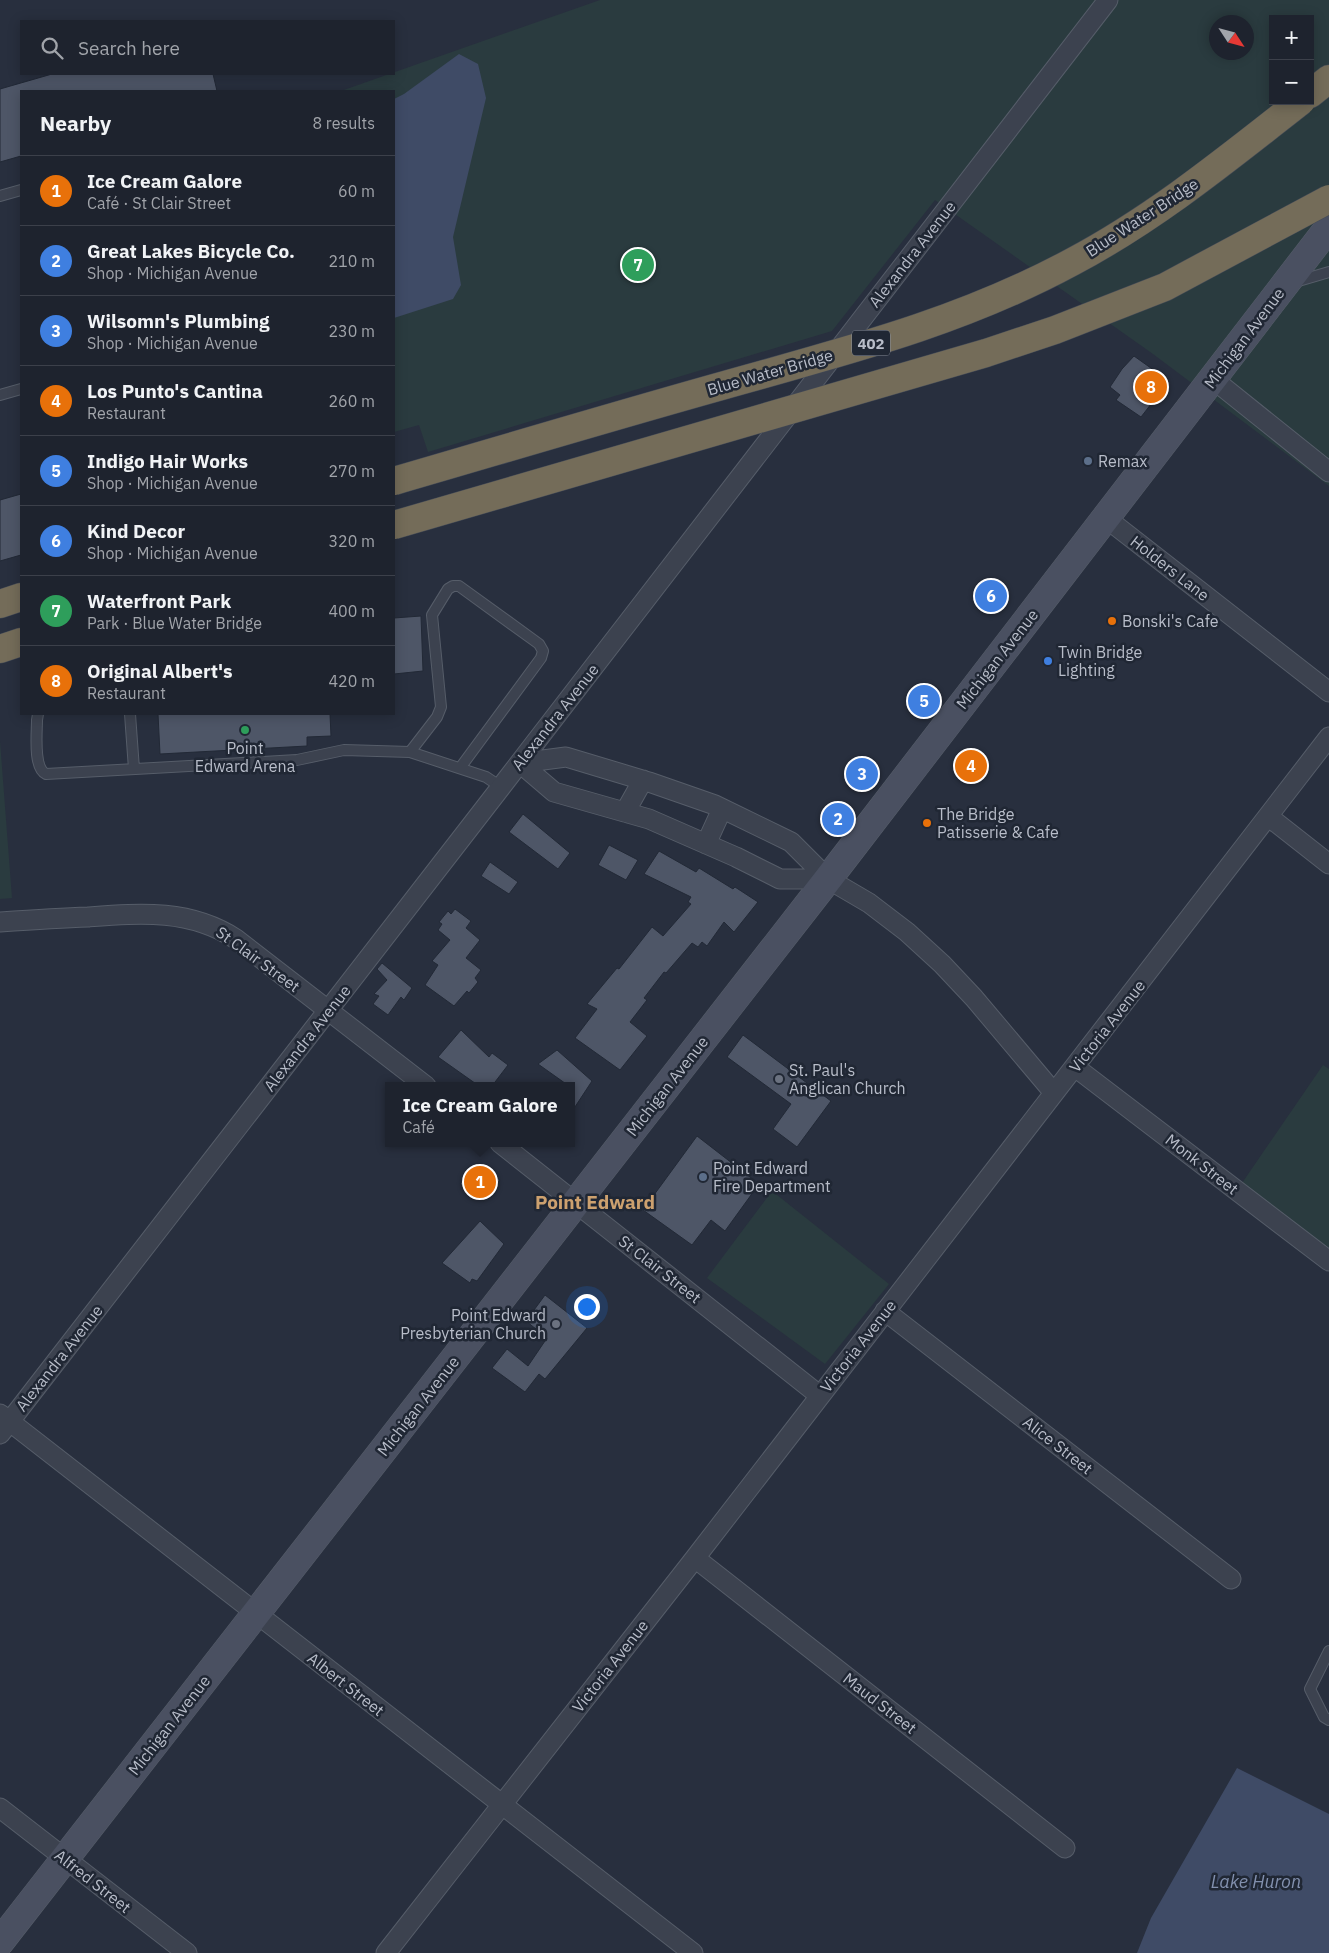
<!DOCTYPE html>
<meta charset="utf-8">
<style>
:root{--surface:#1e232e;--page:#262b36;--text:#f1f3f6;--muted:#a1a4aa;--line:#3c404a;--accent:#96b0f0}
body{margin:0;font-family:"IBM Plex Sans",sans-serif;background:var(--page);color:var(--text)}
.controls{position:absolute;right:15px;top:15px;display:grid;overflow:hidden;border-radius:0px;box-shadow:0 2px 12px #0003}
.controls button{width:45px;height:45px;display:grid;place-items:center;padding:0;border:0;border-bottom:1px solid var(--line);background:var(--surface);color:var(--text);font:25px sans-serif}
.compass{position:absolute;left:1209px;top:15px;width:45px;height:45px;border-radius:50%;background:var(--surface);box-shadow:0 2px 12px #0003;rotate:126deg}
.you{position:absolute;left:586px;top:1306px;width:18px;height:18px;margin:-12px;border:4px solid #fff;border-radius:50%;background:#1a73e8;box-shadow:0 0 0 8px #1a73e833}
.badge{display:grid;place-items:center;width:32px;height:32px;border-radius:50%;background:var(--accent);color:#fff;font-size:16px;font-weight:700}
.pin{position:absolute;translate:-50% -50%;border:2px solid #fff;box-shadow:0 1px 5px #0006}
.popup{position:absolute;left:385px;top:1082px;width:190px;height:65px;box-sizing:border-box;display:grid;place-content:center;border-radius:0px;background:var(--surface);filter:drop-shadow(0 1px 4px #0005);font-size:16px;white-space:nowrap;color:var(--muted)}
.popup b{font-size:19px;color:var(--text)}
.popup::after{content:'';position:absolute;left:50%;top:100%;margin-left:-10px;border:10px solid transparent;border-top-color:var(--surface)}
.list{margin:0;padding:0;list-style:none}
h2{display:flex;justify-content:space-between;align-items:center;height:65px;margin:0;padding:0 20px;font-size:21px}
h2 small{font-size:16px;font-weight:400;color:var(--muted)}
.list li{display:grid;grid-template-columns:32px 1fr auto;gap:15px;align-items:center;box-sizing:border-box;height:70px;padding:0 20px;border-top:1px solid var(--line)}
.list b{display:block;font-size:19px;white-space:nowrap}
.list p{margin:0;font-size:16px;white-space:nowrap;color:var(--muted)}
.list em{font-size:16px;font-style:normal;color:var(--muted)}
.icon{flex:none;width:28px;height:28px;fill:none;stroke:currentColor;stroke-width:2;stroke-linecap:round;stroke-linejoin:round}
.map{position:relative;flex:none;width:1329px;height:1953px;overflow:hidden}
.search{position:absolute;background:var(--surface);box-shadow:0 2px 12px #0003;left:20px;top:20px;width:375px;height:55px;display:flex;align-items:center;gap:12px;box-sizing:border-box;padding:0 18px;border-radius:0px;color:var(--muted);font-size:19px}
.panel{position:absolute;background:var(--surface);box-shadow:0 2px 12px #0003;left:20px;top:90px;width:375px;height:625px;border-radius:0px}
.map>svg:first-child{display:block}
.green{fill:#2a3b3f;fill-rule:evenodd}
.water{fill:#3f4b66}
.building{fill:#4e5667;stroke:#222936}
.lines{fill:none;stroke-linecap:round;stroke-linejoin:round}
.lane-casing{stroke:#565d69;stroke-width:12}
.street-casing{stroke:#565d69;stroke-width:21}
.secondary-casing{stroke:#565d69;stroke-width:29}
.highway-casing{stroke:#434a56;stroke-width:29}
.lane{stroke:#3c424f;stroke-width:10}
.street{stroke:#3c424f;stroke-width:19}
.secondary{stroke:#4a5061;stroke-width:28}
.highway{stroke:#746c59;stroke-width:28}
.highway-bridge-casing{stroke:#434a56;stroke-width:29;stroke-linecap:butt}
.highway-bridge{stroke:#746c59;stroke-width:28}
.service-dot{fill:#5c6f8a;stroke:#202734;stroke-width:2}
.food-dot{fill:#e8710a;stroke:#202734;stroke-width:2}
.shop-dot{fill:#3f7fe0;stroke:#202734;stroke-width:2}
.leisure-dot{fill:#2e9e5b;stroke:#202734;stroke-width:2}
.worship-dot{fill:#6b7280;stroke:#202734;stroke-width:2}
.labels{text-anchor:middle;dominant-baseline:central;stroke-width:5;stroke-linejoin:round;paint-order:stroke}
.shield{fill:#202734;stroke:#8a909c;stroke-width:1}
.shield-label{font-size:15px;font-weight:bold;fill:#b8bdc9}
.street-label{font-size:16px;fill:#b8bdc9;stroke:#202734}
.poi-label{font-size:16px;fill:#b8bdc9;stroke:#202734;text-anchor:start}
.water-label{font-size:18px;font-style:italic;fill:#8290ae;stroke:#202734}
.quarter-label{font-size:19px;font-weight:bold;fill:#cda16f;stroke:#202734}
</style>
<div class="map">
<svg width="1329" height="1953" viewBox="0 0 1329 1953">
<rect width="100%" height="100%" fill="#282f3e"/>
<!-- green -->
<path class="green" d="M600,0H1329V486L1153,354L935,200L832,331L428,452L419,425L394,432V91H341ZM1273,19H1310V101H1273ZM1216,22H1246V52H1216Z
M0,741L12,898L0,899Z
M1323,1065L1329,1069V1248L1240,1186Z
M772,1191L889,1284L825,1364L707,1278Z"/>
<!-- water -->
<path class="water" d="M459,54L478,64L486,98L453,237L461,285L453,299L394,318V99L404,94Z
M1237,1768L1329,1814V1953H1137L1151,1918Z"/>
<!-- building -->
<path class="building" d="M52,74H213L217,91H21V156L0,162V89Z
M1134,356L1169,381L1141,417L1116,400L1120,395L1110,387L1122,369Z
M21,494V555L0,561V500Z
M421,616L423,671L394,674V618Z
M158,714H330L331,736L307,737V746L160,754Z
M523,814L570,853L558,869L509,832Z
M609,845L638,860L626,880L598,865Z
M659,851L696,872L699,868L733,889L735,887L758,902L734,932L724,922L707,946L702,942L698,947L692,943L666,973L664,972L644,998L647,1000L630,1022L647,1036L620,1070L575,1038L597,1009L587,1004L617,968L619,969L652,927L663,936L691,904L688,902L691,897L644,874Z
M490,862L518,882L509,894L481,876Z
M455,909L471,921L466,928L480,940L466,958L481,970L475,978L478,982L469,993L467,991L454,1006L425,985L438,965L432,961L450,940L438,930L442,924L439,922L448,911L451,914Z
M382,963L412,988L404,1000L401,997L388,1015L373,1004L379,996L374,994L387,980L377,969Z
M461,1030L489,1057L492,1053L508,1065L492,1086H479L438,1057Z
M743,1035L831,1101L797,1147L773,1129L791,1104L727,1057Z
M557,1050L592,1081L571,1113V1086H569L538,1064Z
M697,1136L759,1184L725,1231L711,1220L692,1245L643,1210Z
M476,1163L500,1180L484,1201L460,1184Z
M480,1221L504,1244L477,1281L472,1279L470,1283L442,1263Z
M545,1295L587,1328L545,1379L539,1374L525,1392L492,1368L507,1349L528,1366L547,1338L526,1321Z"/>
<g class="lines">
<defs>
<path id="lane" d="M0,196L21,190
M1295,282L1329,272
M0,395L21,389
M38,714L37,720C37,733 33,768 46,774L297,760L344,750L410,752L486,777L501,787
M130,714L134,769
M410,752L437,717L441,707L432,615L448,589L453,586H459L539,644L543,651L541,658L460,768
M1329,1651L1310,1689L1324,1717L1329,1720"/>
<path id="street" d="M1213,379L1329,472
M1106,518L1329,692
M520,763L566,757L649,782L715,805L791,842L828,879L869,903L907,932L942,964L974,998L1054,1093
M520,763L554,792L649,819L736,857L780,879H828
M625,812L643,780
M1269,817L1329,864
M706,844L722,809
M0,922C29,920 59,918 88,917C141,913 190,909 236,939L426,1086
M1075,1067L1329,1261
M500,1143L819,1395
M885,1311L1231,1579
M0,1414L693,1953
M0,1434L501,787L1108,0
M695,1558L1065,1848
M0,1808L187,1953
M386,1953L695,1558L1329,737"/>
<path id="secondary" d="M0,1942L828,879L1329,227"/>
<path id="highway" d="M1310,94L1329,79
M0,604L21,597
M0,649L21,642"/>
</defs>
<!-- lane casing -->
<use href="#lane" class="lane-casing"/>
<!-- street casing -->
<use href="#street" class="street-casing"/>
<!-- secondary casing -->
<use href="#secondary" class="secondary-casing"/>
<!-- highway casing -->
<use href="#highway" class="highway-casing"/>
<!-- lane -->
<use href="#lane" class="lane"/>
<!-- street -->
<use href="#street" class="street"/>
<!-- secondary -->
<use href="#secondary" class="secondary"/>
<!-- highway -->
<use href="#highway" class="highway"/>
<defs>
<path id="highway-bridge" d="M394,481C504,449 614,416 725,385C846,351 961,322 1072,262C1155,218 1227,159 1301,101
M394,525L986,353L1055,330L1165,287L1329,199"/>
</defs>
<!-- highway-bridge casing -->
<use href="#highway-bridge" class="highway-bridge-casing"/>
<!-- highway-bridge -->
<use href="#highway-bridge" class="highway-bridge"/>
</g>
<!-- markers -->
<g class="service-dot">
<circle cx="1088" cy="461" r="5"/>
<circle cx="703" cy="1177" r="5"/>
</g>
<g class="food-dot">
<circle cx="1112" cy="621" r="5"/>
<circle cx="927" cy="823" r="5"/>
</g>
<circle class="shop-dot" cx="1048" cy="661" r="5"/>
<circle class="leisure-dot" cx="245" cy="730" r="5"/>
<g class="worship-dot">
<circle cx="779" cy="1079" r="5"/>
<circle cx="556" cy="1324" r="5"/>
</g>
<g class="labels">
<!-- shield labels -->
<rect class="shield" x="852" y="330.5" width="38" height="25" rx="4"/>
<g class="shield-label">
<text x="871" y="343">402</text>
</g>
<!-- street labels -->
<g class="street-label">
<text transform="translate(1142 217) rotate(-33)">Blue Water Bridge</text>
<text transform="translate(912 254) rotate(-52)">Alexandra Avenue</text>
<text transform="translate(1244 338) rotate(-53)">Michigan Avenue</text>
<text transform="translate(770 372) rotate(-16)">Blue Water Bridge</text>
<text transform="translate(1170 568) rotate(38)">Holders Lane</text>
<text transform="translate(997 659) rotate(-52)">Michigan Avenue</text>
<text transform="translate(555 717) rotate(-52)">Alexandra Avenue</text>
<text transform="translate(258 959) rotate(36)">St Clair Street</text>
<text transform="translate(1107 1026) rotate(-52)">Victoria Avenue</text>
<text transform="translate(307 1038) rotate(-52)">Alexandra Avenue</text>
<text transform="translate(667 1086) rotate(-52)">Michigan Avenue</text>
<text transform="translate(1202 1164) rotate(38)">Monk Street</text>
<text transform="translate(660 1269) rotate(38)">St Clair Street</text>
<text transform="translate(858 1346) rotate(-52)">Victoria Avenue</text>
<text transform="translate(59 1358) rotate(-52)">Alexandra Avenue</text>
<text transform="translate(418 1406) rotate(-52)">Michigan Avenue</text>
<text transform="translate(1058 1445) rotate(38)">Alice Street</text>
<text transform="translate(610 1666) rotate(-52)">Victoria Avenue</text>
<text transform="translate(346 1684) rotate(38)">Albert Street</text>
<text transform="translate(880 1703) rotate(38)">Maud Street</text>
<text transform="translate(169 1725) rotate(-52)">Michigan Avenue</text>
<text transform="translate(93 1881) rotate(38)">Alfred Street</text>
</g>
<!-- poi labels -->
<g class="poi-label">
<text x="1098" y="461">Remax</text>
<text x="1122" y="621">Bonski's Cafe</text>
<text x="1058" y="652">Twin Bridge<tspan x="1058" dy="18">Lighting</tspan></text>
<text x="245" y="748" text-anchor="middle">Point<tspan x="245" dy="18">Edward Arena</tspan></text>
<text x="937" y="814">The Bridge<tspan x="937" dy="18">Patisserie &amp; Cafe</tspan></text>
<text x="789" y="1070">St. Paul's<tspan x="789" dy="18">Anglican Church</tspan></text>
<text x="713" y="1168">Point Edward<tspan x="713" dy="18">Fire Department</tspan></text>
<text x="546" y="1315" text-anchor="end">Point Edward<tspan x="546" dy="18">Presbyterian Church</tspan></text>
</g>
<!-- water labels -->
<g class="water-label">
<text x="1256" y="1881">Lake Huron</text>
</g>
<!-- quarter labels -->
<g class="quarter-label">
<text x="595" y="1202">Point Edward</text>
</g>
</g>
</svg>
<div class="controls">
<button>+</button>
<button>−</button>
</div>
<svg class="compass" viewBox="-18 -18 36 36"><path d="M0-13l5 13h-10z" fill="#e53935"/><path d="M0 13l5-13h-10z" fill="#a1a4aa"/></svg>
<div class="you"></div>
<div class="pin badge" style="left:480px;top:1182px;background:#e8710a">1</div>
<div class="popup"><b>Ice Cream Galore</b>Café</div>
<div class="pin badge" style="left:838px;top:819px;background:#3f7fe0">2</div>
<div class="pin badge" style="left:862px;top:774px;background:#3f7fe0">3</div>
<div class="pin badge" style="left:971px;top:766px;background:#e8710a">4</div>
<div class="pin badge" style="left:924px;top:701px;background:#3f7fe0">5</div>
<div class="pin badge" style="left:991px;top:596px;background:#3f7fe0">6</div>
<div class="pin badge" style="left:638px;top:265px;background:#2e9e5b">7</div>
<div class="pin badge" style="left:1151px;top:387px;background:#e8710a">8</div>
<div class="search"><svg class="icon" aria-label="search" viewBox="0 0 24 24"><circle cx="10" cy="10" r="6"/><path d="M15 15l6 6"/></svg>Search here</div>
<section class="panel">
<h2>Nearby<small>8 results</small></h2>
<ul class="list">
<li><span class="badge" style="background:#e8710a">1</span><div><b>Ice Cream Galore</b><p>Café · St Clair Street</p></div><em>60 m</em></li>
<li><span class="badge" style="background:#3f7fe0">2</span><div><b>Great Lakes Bicycle Co.</b><p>Shop · Michigan Avenue</p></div><em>210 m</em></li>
<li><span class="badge" style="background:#3f7fe0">3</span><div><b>Wilsomn's Plumbing</b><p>Shop · Michigan Avenue</p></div><em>230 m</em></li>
<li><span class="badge" style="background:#e8710a">4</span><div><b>Los Punto's Cantina</b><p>Restaurant</p></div><em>260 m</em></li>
<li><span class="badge" style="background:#3f7fe0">5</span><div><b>Indigo Hair Works</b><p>Shop · Michigan Avenue</p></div><em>270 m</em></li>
<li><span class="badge" style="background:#3f7fe0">6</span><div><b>Kind Decor</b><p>Shop · Michigan Avenue</p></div><em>320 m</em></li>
<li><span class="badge" style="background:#2e9e5b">7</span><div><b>Waterfront Park</b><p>Park · Blue Water Bridge</p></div><em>400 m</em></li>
<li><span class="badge" style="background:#e8710a">8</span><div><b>Original Albert's</b><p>Restaurant</p></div><em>420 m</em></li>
</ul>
</section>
</div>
